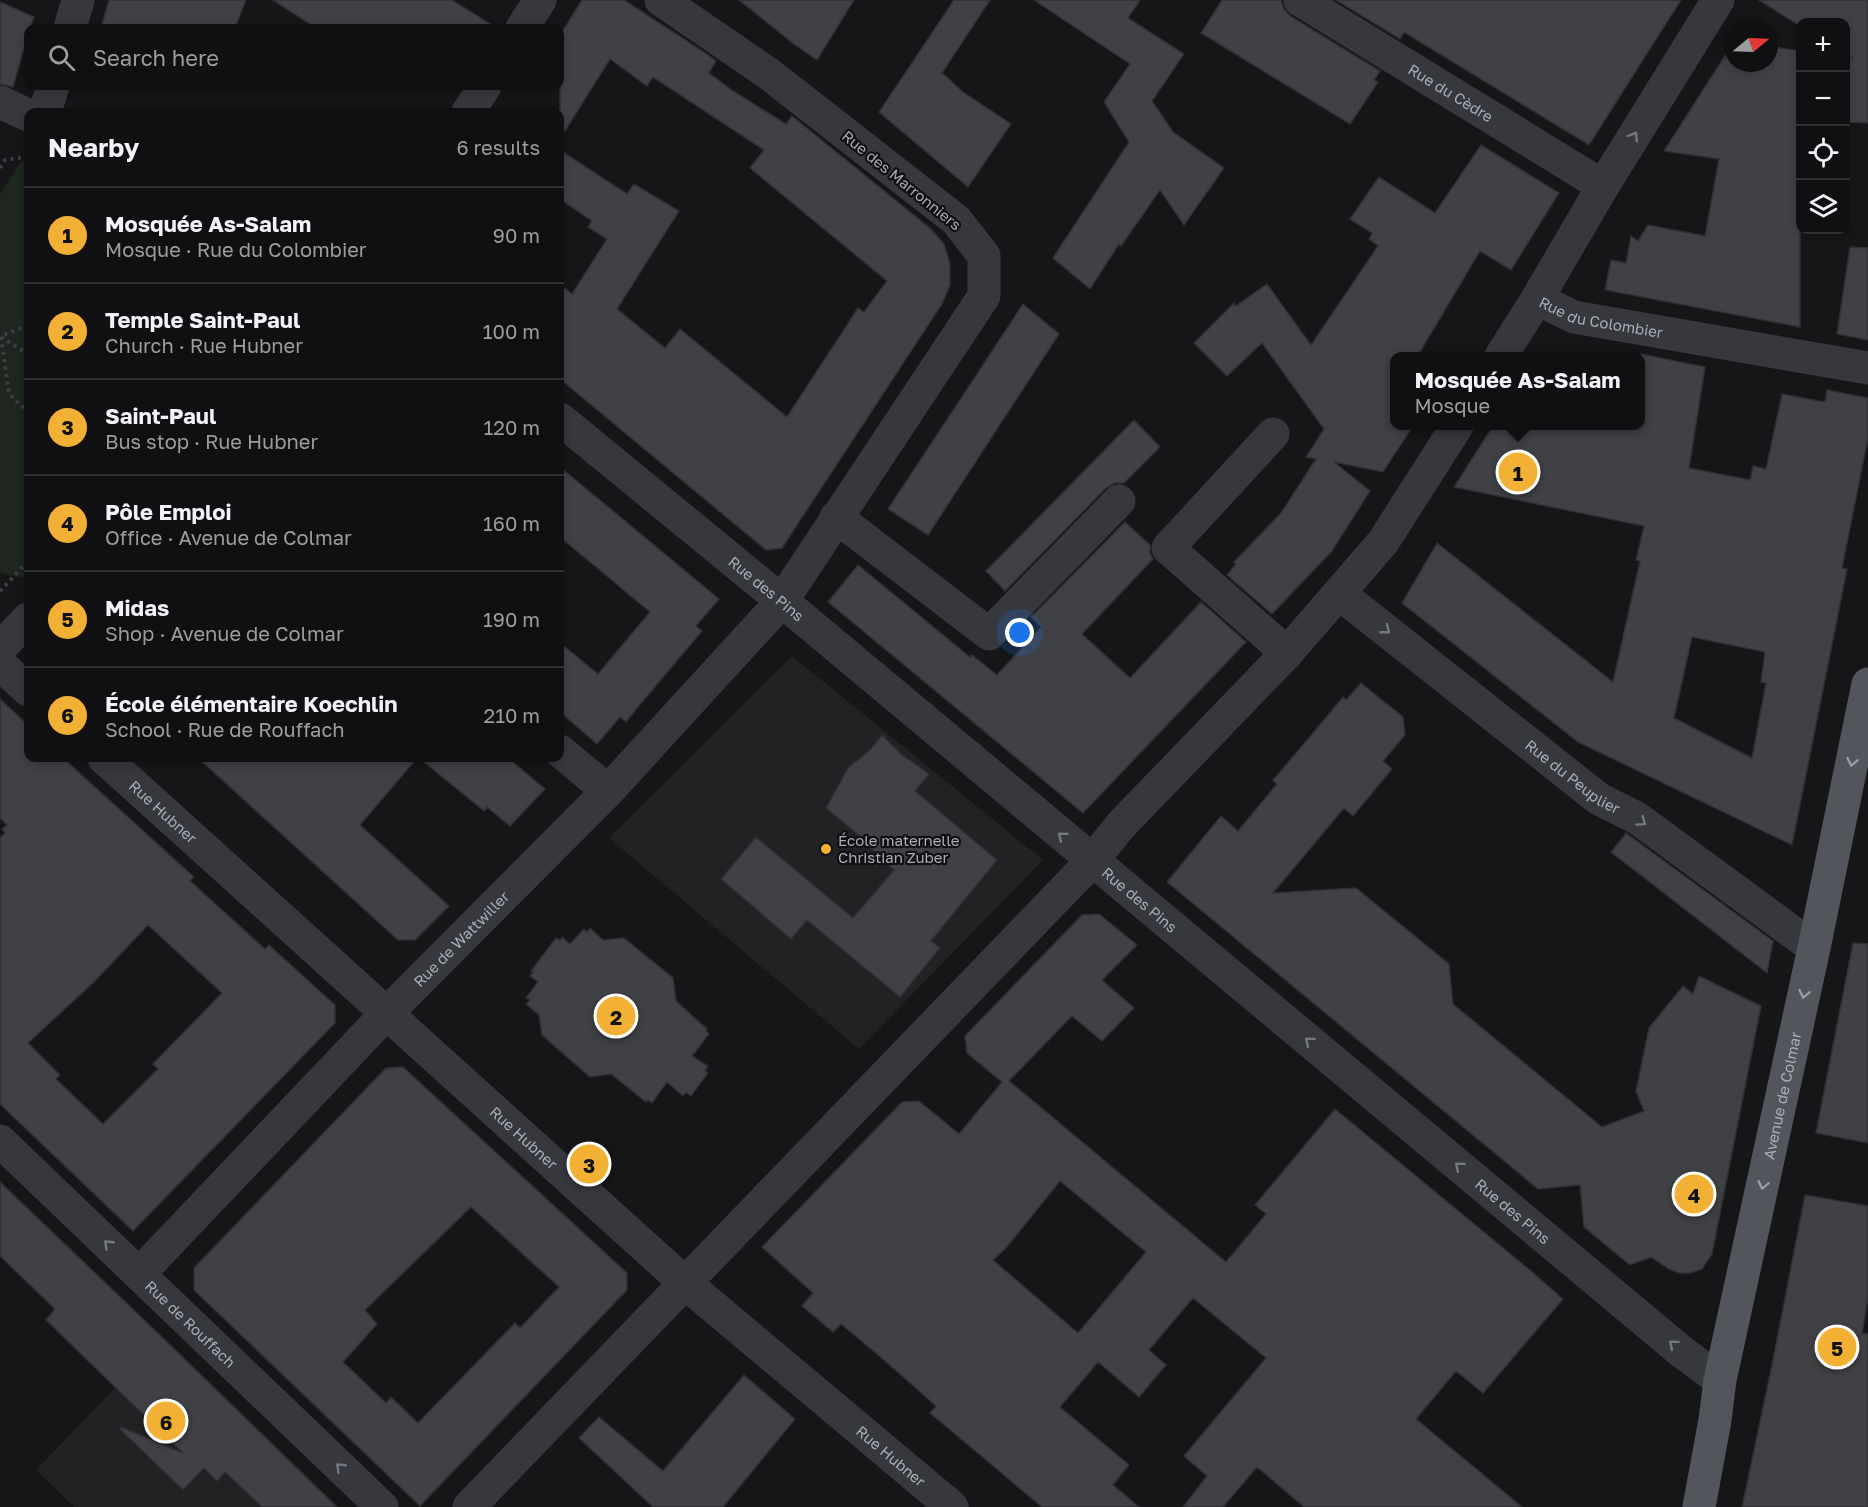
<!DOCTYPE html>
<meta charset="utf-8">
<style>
:root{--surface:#101012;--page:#19191b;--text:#f1f3f6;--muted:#9c9d9f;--line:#303032;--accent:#f2b134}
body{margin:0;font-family:"Golos Text",sans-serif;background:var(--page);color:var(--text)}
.controls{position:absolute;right:18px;top:18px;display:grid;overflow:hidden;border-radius:12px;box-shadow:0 3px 9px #0003}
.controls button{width:54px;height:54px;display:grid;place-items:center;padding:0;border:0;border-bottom:2px solid var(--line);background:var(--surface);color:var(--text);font:30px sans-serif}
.compass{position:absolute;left:1724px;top:18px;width:54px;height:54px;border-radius:50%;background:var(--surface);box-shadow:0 3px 9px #0003;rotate:71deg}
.you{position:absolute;left:1020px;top:633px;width:21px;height:21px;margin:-15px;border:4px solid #fff;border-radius:50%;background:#1a73e8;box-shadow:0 0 0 9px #1a73e833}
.badge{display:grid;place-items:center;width:39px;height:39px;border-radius:50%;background:var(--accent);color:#111;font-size:20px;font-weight:700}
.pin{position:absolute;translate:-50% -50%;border:3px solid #fff;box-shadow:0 2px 6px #0006}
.popup{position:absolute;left:1390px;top:352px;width:255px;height:78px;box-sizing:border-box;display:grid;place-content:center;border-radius:12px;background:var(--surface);filter:drop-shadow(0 2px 4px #0005);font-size:20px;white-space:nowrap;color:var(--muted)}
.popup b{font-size:22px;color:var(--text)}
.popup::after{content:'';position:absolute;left:50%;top:100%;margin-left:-12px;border:12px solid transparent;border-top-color:var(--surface)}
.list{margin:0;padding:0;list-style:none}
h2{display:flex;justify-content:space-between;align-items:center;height:78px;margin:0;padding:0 24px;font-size:26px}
h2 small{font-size:20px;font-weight:400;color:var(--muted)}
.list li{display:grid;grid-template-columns:39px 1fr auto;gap:18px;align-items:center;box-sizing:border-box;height:96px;padding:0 24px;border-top:2px solid var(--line)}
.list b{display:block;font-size:22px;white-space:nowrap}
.list p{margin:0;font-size:20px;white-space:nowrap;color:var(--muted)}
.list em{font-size:20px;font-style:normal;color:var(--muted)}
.icon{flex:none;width:33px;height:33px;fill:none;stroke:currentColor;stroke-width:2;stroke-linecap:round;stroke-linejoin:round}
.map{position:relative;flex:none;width:1868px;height:1507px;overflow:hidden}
.search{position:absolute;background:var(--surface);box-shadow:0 3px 9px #0003;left:24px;top:24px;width:540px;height:66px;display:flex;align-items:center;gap:15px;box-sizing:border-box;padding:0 21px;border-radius:12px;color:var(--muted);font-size:22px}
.panel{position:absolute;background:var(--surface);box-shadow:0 3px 9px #0003;left:24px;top:108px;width:540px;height:654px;border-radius:12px}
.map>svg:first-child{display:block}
.built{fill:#222225}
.green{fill:#1e261f}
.building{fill:#404145;stroke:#303034;stroke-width:1.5;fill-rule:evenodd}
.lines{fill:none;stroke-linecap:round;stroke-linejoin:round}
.path{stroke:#3d3f44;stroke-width:4;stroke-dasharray:3 4.5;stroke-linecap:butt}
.minor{stroke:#37383d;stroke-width:33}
.major{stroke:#53555c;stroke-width:33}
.oneway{stroke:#757881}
.oneway2{stroke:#979ba6}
.poi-dot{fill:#f2b134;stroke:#111113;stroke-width:2}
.labels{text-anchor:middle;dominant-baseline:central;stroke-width:4.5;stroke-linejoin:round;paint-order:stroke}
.street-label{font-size:15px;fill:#a8adb8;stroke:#111113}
.poi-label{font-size:15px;fill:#a8adb8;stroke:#111113;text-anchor:start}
</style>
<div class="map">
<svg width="1868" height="1507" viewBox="0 0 1868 1507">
<rect width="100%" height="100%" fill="#161618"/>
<!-- built -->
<path class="built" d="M792,656L1043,860L859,1049L609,838Z
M163,1338L337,1507H74L36,1470Z"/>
<!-- green -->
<path class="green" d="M28,160V574L25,578L0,573V194L20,163Z"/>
<!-- building -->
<path class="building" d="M109,0H246L235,28H101Z
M273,0H452L497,28H316Z
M582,0H624L704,52L716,61L709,73L733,91L786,124L792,116L931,229L944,244L950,264V285L942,304L782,548L766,550L560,379V284L572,294L607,239L588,227L592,221L560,199V150L627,194L634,184L679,211L617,309L665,348L680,329L787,417L858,308L864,312L887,281L750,168L764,150L653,77L647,86L610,59L560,139V35Z
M739,0H854L817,60L795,45Z
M954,0H990L942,73L963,92L1011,124L968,187L879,112Z
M1034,0H1140L1128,18L1184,54L1152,101L1173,132L1224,168L1184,225L1160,190L1121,246L1119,244L1090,289L1053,258L1129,142L1104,102L1130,64Z
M1222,0H1281L1284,9L1290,16L1380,71L1374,80L1378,82L1350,124L1201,33Z
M1336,0H1681L1589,145L1404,32L1400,39Z
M1759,0H1868V123L1845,122V57L1853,58L1845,54V22H1800V26Z
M0,2L34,17L30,28H28V34L13,87L0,84Z
M1733,43V63H1769V46L1800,51V327L1605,290L1611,260L1626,263L1631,236L1638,241L1648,225L1705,236L1719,159L1664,151Z
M1481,145L1559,193L1511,270L1480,251L1417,357H1395V426H1413L1383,472L1334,462L1370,491L1332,551L1272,614L1227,575L1236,564L1234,562L1281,513L1316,459L1306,457L1324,429L1262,343L1227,376L1194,343L1234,303L1236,306L1267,284L1311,345L1378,246L1369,239L1372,233L1350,219L1379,177L1435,213Z
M1850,247L1868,248V340L1837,334Z
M1023,304L1059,334L928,535L888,509Z
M1641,354L1705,367L1689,468L1750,480L1753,466L1766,469L1782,394L1825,402L1827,390L1868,398V438L1842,568L1847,569L1792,845L1578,742L1402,603L1437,543L1613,682L1640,561L1636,560L1644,526L1454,487L1493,426H1641ZM1692,637L1765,652L1761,682L1766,683L1752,758L1674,718Z
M1134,420L1160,447L1124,483H1115L1106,488L1005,591L986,571Z
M560,467L719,599L696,626L702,631L638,707L626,722L620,717L597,744L560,712V643L598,674L650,612L560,537Z
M1125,522L1150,545V553L1153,559L1082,634L1130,678L1201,602L1246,642L1083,813L828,602L858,565L970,657L972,655L997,675L1041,627L1031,617Z
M1361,683L1403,717L1405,735L1383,761L1392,769L1353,816L1344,808L1273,893L1356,888L1449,964L1453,1004L1602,1127L1644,1111L1636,1091L1649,1028L1683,986L1693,994L1699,976L1761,1006L1712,1254L1702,1269L1690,1273H1679L1669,1269L1651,1257L1630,1265L1584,1227L1580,1185L1538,1189L1167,882L1221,816L1238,831L1277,784L1273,780L1308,739L1343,697L1346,700Z
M0,699L28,725V758H63L194,877L190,881L265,949L269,945L335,1005V1023L133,1231L0,1104V838L5,833L2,829L7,825L0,818ZM148,925L222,993L153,1064L158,1069L103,1124L56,1079L60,1075L28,1043L95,981Z
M882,735L901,754L929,774L915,791L997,860L931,941L940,948L900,997L807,920L791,939L721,879L756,837L853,918L894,870L855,832L826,808L848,768L870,750Z
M198,758H417L360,825L449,906L415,940H398Z
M419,758H508L545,789L510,826L487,807L484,811Z
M1626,833L1773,941L1767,973L1611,852Z
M1099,914L1137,945L1102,980L1134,1008L1102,1041L1072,1016L1009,1081L1226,1262L1266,1214L1255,1205L1335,1109L1531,1271L1563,1299L1483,1393L1456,1371L1416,1419L1522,1507H1304L1257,1467L1223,1507H1183L1207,1476L1184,1456L1266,1358L1193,1298L1149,1350L1166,1365L1139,1397L1098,1362L1060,1407L1129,1465L1113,1485L1139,1507H1042L930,1413L936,1406L884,1360L841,1324L833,1332L802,1306L813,1293L762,1247L902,1102L919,1101L959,1134L1002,1082L967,1053L965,1036L1082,915ZM1060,1181L1146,1252L1078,1333L993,1260L1006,1248Z
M590,928L603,940L624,938L673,978L676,1001L707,1029L706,1031L709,1034L692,1056L708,1066L705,1071L708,1073L691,1096L686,1092L683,1096L667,1082L652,1103L648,1100L646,1102L611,1074L590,1077L542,1035L539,1015L526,1004L530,1000L526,998L538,982L530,976L533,972L531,971L556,938L560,940L562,937L570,944L584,929L587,932Z
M1853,943L1868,944V1143L1816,1133Z
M403,1067L627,1273V1290L420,1506L194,1290V1268L386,1068ZM471,1207L559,1287L520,1328L515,1323L418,1423L391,1397L386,1403L343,1362L377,1324L365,1310Z
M0,1182L163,1338L337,1507H262L225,1472L217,1481L204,1468L183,1490L120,1429L121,1427L183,1453L46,1320L55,1309L0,1256Z
M1805,1195L1868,1206V1299L1862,1333L1868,1334V1507H1742L1773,1360Z
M744,1375L795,1419L723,1507H653L579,1438L599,1417L663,1471Z"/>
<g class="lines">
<!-- path -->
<path class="path" d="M0,168L5,160L25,157L28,159
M28,325L1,336L9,394L28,412
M1,337L28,354
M0,591L28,561"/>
<!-- minor -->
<g class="minor">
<path id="s1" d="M1300,0L1603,186"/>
<path id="s2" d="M1718,0L1603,186L1537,299L1574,317L1868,368"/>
<path d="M70,28L78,0"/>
<path d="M522,28L540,0"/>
<path d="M0,102L28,115"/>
<path d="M45,112L53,86"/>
<path d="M468,112L485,86"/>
<path d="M1501,356L1537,299"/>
<path id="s3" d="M560,419L782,601L1682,1352L1720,1380"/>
<path d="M1273,434L1168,548L1287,653"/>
<path d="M836,517L989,634L1119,501"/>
<path id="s4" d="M1340,594L1599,799L1637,818L1814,948"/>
<path d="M0,648L28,619"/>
<path d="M0,664L28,690"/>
<path d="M560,751L608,791"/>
<path id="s5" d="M104,758L684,1282L952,1507"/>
<path id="s6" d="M0,1141L382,1507"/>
<path id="s7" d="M139,1274L387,1013L608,791L782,601L984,296V256L956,220L769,74L661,0"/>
<path d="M469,1507L1092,861L1121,825L1287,653L1383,542L1457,426"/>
</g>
<!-- major -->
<path class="major" id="s8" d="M1699,1507L1715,1420L1720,1380L1814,948L1868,684"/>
</g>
<!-- one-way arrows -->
<defs><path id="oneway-chevron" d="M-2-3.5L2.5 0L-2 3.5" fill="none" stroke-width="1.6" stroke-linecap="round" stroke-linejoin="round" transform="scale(1.5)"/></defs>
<g class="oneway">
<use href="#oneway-chevron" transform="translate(1634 136) rotate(-58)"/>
<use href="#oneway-chevron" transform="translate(1386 630) rotate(38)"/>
<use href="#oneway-chevron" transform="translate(1642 822) rotate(35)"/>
<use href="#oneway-chevron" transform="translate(1062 836) rotate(-140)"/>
<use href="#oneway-chevron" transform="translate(1309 1041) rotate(-140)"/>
<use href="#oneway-chevron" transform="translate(1459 1166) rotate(-140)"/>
<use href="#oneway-chevron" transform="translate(108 1244) rotate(-136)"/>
<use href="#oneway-chevron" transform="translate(1673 1344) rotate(-140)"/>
<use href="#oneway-chevron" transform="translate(340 1467) rotate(-136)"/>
</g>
<g class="oneway2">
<use href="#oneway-chevron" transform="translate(1852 762) rotate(102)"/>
<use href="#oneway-chevron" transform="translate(1804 994) rotate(102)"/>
<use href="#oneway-chevron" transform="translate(1763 1185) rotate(102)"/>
</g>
<!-- markers -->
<circle class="poi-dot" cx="826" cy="849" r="6"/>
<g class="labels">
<!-- street labels -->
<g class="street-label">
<text stroke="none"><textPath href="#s1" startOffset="177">Rue du Cèdre</textPath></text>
<text transform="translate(902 180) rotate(39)">Rue des Marronniers</text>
<text stroke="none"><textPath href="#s2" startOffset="417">Rue du Colombier</textPath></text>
<text stroke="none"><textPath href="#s3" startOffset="267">Rue des Pins</textPath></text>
<text stroke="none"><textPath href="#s4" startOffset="296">Rue du Peuplier</textPath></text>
<text stroke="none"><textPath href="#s5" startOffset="80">Rue Hubner</textPath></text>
<text stroke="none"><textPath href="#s3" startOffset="753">Rue des Pins</textPath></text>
<text stroke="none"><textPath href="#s7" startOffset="465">Rue de Wattwiller</textPath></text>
<text stroke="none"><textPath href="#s8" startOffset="420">Avenue de Colmar</textPath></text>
<text stroke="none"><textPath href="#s5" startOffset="566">Rue Hubner</textPath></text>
<text stroke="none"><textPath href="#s3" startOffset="1239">Rue des Pins</textPath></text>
<text stroke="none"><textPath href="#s6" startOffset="264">Rue de Rouffach</textPath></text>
<text stroke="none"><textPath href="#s5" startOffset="1052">Rue Hubner</textPath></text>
</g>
<!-- poi labels -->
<g class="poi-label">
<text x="838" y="840">École maternelle<tspan x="838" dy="17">Christian Zuber</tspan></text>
</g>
</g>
</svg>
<div class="controls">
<button>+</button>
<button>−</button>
<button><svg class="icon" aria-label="locate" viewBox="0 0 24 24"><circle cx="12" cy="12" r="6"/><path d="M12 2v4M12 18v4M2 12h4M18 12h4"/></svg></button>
<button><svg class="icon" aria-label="layers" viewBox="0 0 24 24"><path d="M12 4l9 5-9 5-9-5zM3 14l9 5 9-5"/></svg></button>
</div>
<svg class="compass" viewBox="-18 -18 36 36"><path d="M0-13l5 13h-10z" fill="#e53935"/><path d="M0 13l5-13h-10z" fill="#9c9d9f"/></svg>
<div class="you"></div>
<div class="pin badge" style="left:1518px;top:472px">1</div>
<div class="popup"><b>Mosquée As-Salam</b>Mosque</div>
<div class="pin badge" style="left:616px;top:1016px">2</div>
<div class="pin badge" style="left:589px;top:1164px">3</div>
<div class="pin badge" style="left:1694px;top:1194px">4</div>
<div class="pin badge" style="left:1837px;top:1347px">5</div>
<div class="pin badge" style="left:166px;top:1421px">6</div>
<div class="search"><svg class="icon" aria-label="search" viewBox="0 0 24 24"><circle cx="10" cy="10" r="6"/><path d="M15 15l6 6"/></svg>Search here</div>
<section class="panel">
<h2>Nearby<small>6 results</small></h2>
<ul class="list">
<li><span class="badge">1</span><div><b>Mosquée As-Salam</b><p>Mosque · Rue du Colombier</p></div><em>90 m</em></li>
<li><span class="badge">2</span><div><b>Temple Saint-Paul</b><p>Church · Rue Hubner</p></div><em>100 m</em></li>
<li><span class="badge">3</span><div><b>Saint-Paul</b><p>Bus stop · Rue Hubner</p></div><em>120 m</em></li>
<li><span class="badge">4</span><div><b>Pôle Emploi</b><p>Office · Avenue de Colmar</p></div><em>160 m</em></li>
<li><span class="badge">5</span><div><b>Midas</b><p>Shop · Avenue de Colmar</p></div><em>190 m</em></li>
<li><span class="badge">6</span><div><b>École élémentaire Koechlin</b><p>School · Rue de Rouffach</p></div><em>210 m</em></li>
</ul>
</section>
</div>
